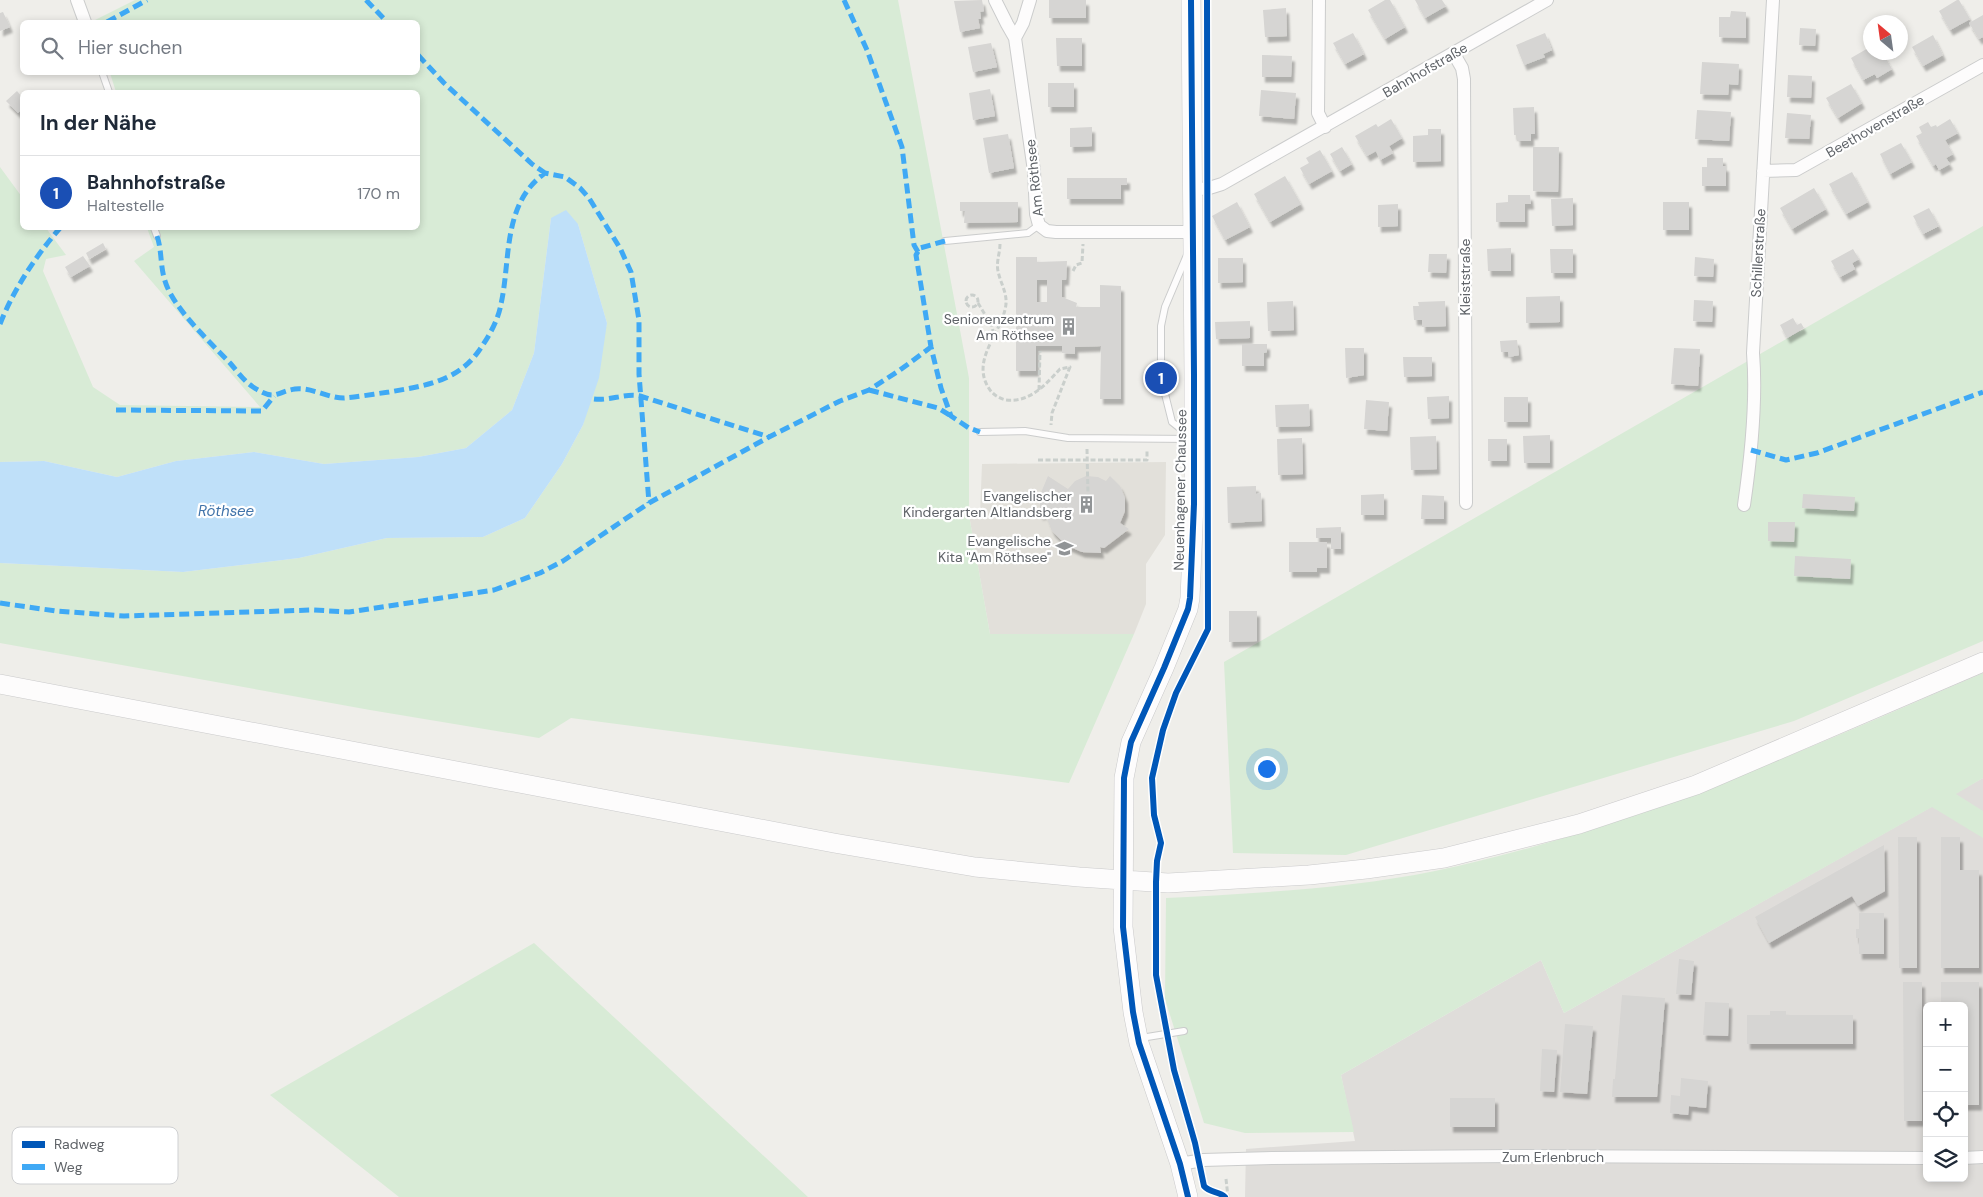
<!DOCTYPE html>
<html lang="de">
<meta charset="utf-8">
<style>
:root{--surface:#fff;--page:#f2f2f3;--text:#1f2937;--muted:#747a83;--line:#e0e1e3;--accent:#919496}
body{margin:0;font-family:"DM Sans",sans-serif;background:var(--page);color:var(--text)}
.controls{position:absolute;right:15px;bottom:15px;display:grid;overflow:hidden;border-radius:8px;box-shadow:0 2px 8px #0003}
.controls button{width:45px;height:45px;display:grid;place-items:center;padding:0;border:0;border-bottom:1px solid var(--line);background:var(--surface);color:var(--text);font:25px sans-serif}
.compass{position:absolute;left:1863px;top:15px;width:45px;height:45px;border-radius:50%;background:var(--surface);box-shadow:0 2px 8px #0003;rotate:331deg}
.you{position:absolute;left:1266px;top:768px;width:18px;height:18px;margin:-12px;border:4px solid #fff;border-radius:50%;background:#1a73e8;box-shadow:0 0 0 8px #1a73e833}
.badge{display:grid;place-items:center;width:32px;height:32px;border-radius:50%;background:var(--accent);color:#fff;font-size:16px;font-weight:700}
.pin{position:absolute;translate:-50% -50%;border:2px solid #fff;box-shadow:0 1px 5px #0006}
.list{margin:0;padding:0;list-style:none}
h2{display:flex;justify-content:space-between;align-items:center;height:65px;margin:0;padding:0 20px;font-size:21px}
h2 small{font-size:16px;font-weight:400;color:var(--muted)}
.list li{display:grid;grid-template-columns:32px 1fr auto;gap:15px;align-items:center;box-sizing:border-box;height:75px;padding:0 20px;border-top:1px solid var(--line)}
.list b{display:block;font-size:19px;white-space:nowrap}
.list p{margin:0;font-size:16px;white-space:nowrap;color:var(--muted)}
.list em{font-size:16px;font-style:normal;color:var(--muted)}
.icon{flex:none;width:28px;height:28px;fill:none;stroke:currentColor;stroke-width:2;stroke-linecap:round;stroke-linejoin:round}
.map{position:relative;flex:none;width:1983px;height:1197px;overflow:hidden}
.search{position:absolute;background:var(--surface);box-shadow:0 2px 8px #0003;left:20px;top:20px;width:400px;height:55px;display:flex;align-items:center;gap:12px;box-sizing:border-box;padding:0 18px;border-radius:8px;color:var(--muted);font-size:19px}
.panel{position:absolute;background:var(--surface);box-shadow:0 2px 8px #0003;left:20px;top:90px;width:400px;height:140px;border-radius:8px}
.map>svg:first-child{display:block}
.industrial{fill:#dfddda;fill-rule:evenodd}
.education{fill:#e2e0da}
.green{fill:#d8ebd6}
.water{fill:#bfe0f9}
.building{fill:#d6d5d3;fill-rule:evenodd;filter:url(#shadow)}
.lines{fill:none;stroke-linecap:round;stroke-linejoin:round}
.lane-casing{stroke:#cbcccc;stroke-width:8}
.street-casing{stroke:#cbcccc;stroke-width:14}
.secondary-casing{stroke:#cacacb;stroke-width:20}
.path{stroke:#cacfcc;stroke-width:3;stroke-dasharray:5 2.5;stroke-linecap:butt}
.lane{stroke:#fdfcfc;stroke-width:6}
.street{stroke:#fdfcfc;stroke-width:12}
.secondary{stroke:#fdfcfc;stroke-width:19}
.quiet{stroke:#3fa9f5;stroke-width:5;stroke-dasharray:10 5;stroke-linecap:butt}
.cycleway-casing{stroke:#fff;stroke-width:9}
.cycleway{stroke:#0057b8;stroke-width:6}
.labels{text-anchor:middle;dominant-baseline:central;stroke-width:4.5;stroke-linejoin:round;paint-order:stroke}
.street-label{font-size:14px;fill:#5f6368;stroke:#fff}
.poi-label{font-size:14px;fill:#5f6368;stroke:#fff;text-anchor:end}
.water-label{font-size:15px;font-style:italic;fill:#4174aa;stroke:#fff}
.key{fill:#fff;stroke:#cfd0d2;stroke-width:1}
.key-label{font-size:14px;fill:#5f6368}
</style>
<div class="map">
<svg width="1983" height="1197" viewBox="0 0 1983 1197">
<defs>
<filter id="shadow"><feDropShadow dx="3" dy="5.5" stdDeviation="1" flood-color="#0004"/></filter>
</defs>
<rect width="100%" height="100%" fill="#efeeea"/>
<!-- industrial -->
<path class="industrial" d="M1983,778V1197H1245L1246,1149L1355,1141L1341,1075L1541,960L1564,1013ZM1927,1006H1964V1178H1927Z"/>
<!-- education -->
<path class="education" d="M1166,462L1165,535L1146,564V604L1134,634H990L969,515L980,514L982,464Z"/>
<!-- green -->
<path class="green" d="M135,0H898L969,378V515L990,634H1134L1069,783L571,718L539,738L370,710L0,643V563L183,572L299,558L387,538L483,537L525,518L562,464L583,425L607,323L578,224L551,218L534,353L512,410L466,448L418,457L324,464L254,452L176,461L117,477L44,461L0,462V167L22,197V228H46L66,255L46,259L43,271L93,387L120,405L260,407L134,261L154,247L147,228H418V92H116L110,73L418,72V22H94L93,21Z
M1983,226V641L1794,721L1346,855L1233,853L1224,662Z
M1983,673V778L1956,794L1983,811V838L1932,807L1564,1013L1541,960L1341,1075L1354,1132L1245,1133L1204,1123L1165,999L1166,898C1256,893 1346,889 1435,871C1627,831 1804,750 1983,673Z
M534,943L808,1197H399L270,1095Z"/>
<!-- water -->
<path class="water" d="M566,210L578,224L607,323L599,378L583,425L562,464L525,518L483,537L387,538L299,558L183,572L0,563V462L44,461L117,477L176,461L254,452L324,464L418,457L466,448L512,410L534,353L551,218Z"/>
<!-- building -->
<path class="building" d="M982,0L984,11L980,12L981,19H978L980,28L960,32L954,1Z
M1049,0H1086V18H1049Z
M1385,0H1390L1405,27L1385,39L1368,10Z
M1415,0H1442L1446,6L1425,18Z
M1957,0H1959L1970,19L1950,30L1939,11Z
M1286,8L1287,36L1265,37L1263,10Z
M1731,11L1746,12V38L1719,37V17H1730Z
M3,12L10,27L0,31V13Z
M1983,15V37L1979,39L1969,23Z
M1800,28L1816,29L1815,46L1799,45Z
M1353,33L1364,54L1345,64L1333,43Z
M1545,33L1552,50L1543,54L1545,57L1524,65L1516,45Z
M1933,35L1943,55L1923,66L1912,47Z
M1056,38H1082V66H1057Z
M991,43L997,67L973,72L968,47Z
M1870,47V52H1873L1875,56L1882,52L1892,69L1877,78L1875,74L1863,80L1851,58Z
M1262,55L1292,56L1291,77H1262Z
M1702,62L1739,64L1738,85L1729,84L1728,95L1700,94Z
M1788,75L1812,76L1811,98L1787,97Z
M1048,83H1074V107H1048Z
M1851,84L1862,103L1838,118L1826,98Z
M990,89L995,116L973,120L969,93Z
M1261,90L1296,93L1294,119L1259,116Z
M17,91L22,97V109L18,113L6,101Z
M1534,107L1535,134H1531V141H1517V135H1514L1513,108Z
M1697,110L1731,112L1729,141L1695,139Z
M1787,113L1811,115L1809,139L1785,138Z
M1391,119L1402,138L1389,146L1393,153L1380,160L1376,151L1367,156L1355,136L1376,124L1378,127Z
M1950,119L1958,133L1945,140L1953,154L1946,158L1950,164L1939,170L1936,164L1933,166L1916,136L1922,133L1919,127L1928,122L1931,127L1936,125L1937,127Z
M1092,127V146L1070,147V128Z
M1428,129H1441V161L1413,162V136L1428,135Z
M1008,134L1014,168L989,173L983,138Z
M1901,143L1912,162L1890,174L1880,154Z
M1342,147L1352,164L1340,171L1330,154Z
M1533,147H1559L1558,192L1533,191Z
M1320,150L1332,171L1309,184L1300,168L1309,163L1306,158Z
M1707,158H1723V166H1726V186H1702V167H1707Z
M1852,172L1868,202L1846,214L1829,184Z
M1285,176L1301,204L1270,222L1254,194Z
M1067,178H1127V185H1121V199H1067Z
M1814,188L1826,209L1792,229L1780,208Z
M1508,195H1530L1531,204H1525V222H1496V203L1508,202Z
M1573,198V225L1552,226L1551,199Z
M960,202H1018V222L964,223L965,211H960Z
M1237,202L1250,227L1225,240L1212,216Z
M1663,202H1689V230H1663Z
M1398,204V226L1378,227V205Z
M1929,208L1939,226L1923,234L1913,216Z
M103,243L106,249L89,259L86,253Z
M1511,248V271H1488L1487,249Z
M1550,249H1573V273H1551Z
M1853,249L1859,259L1852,263L1855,269L1840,277L1831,261Z
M1429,254H1447L1446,273L1428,272Z
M83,256L90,266L71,277L65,267Z
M1016,257H1037V262L1067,261L1066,280H1062V297L1077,303L1076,307H1100V285L1121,286V399H1100L1101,346L1075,347V354L1062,353V346H1036V371H1016ZM1037,280H1047V302H1037Z
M1695,257L1714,259L1713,277L1694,276Z
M1218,258H1243V282L1218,283Z
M1560,296V322L1526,323V297Z
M1694,300L1713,301L1712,322L1693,321Z
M1293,301L1294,330L1268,331L1267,302Z
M1445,301L1446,326L1422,327V320H1414L1413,306H1419L1418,302Z
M1793,318L1797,325L1801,323L1804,328L1787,338L1780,325Z
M1250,321V338L1216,339L1215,322Z
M1517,340L1519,355L1509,357L1508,352H1501L1500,341Z
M1242,344H1267V352L1264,353V366H1242Z
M1345,348H1364V375L1346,378Z
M1674,348L1700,349L1698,386L1671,384Z
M1403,357H1432V376L1404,377Z
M1449,396V418L1428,419L1427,397Z
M1504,397H1528V422H1504Z
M1366,400L1389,402L1387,431L1364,429Z
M1309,404L1310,426L1276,427L1275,405Z
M1550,435V463H1524L1523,436Z
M1436,436L1437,469L1411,470L1410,437Z
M1302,438L1303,474L1278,475L1277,439Z
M1488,439H1507V461H1488Z
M1048,476L1068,489L1075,481L1086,476L1098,477L1106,481L1110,476L1120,486L1125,498V511L1120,523L1129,529L1104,548L1100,547L1101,553L1082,552L1066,545L1052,531L1045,513L1040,515V495Z
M1256,486V494L1261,493L1262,521L1228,523L1227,487Z
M1384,494V515H1361V495Z
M1803,494L1855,497L1854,511L1802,508Z
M1422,495L1444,496V519H1421Z
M1768,522H1795L1794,542L1768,541Z
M1341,527V549H1331V538H1316V528Z
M1289,542H1327V568H1317V572H1289Z
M1795,556L1851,559L1850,579L1794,576Z
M1229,611H1257V641L1229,642Z
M1898,837H1917V968H1899Z
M1941,837H1960V870H1979V968H1941Z
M1884,845L1885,891L1858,906L1852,896L1769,943L1755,917Z
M1859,913H1884V954H1859V938H1856V929H1859Z
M1679,959L1694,961L1691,995L1676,994Z
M1903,982H1922V1121H1904Z
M1941,982H1979V1105H1964V1006H1941Z
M1622,995L1665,998L1657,1097H1612L1613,1079H1615Z
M1705,1002L1729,1003L1728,1036L1703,1035Z
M1770,1011H1786V1015H1853V1044H1747V1015H1770Z
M1565,1024L1593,1026L1587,1094L1560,1092Z
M1542,1049L1557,1050L1554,1092L1540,1091Z
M1681,1078L1708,1081L1706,1108L1689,1106L1688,1115L1670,1113L1671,1095L1680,1096Z
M1450,1098H1495V1127H1450Z"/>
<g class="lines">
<defs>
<path id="lane" d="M102,72L109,92
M154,228L157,236
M945,241L1028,233L1039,225
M1187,255L1165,307L1161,326V378L1172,422L1191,437
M980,432L1025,431L1068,438L1193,439
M1141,1038L1184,1031"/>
<path id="street" d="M77,0L85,22
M995,0L1007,24L1015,38L1034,171L1036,214L1039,225L1047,231L1056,232H1192
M1319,0L1318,113L1325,127
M1015,38L1023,23L1030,0
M1454,54L1462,68L1464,79L1466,503
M1763,171L1796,170L1983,65
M1194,188L1206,189L1222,184L1547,0
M1744,505C1751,457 1757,402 1753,353L1773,0
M1964,1158L1983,1157
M1180,1164L1203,1160L1273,1158L1512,1156L1927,1158"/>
<path id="secondary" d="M0,684L834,843L975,867L1079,877L1168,883L1309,875L1366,869L1444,858L1579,824L1696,785L1983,662
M1188,1197L1180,1164L1139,1043L1133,1012L1123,927L1124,778L1131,742L1164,668L1188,609L1190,598L1194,504V374L1191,0"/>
</defs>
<!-- lane casing -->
<use href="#lane" class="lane-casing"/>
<!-- street casing -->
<use href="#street" class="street-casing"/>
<!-- secondary casing -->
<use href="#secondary" class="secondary-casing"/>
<!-- path -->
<path class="path" d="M1000,244C1000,253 996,262 998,271C1000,282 1007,292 1006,304C1003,332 971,358 988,387C992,394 998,398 1006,400C1030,403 1046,384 1060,369L1070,367L1052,413L1051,425
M1073,271L1076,265L1082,263L1083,244
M966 301a6 6 0 1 1 12 0a6 6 0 1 1-12 0Z
M978,303L992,326L994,336
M1039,390L1040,351
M1087,449L1088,495
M1038,460H1147V449
M1226,1179L1228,1197"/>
<!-- lane -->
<use href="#lane" class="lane"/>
<!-- street -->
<use href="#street" class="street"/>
<!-- secondary -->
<use href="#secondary" class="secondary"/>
<!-- quiet -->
<path class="quiet" d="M366,0L387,22
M844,0L867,50L902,147L914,245L918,252
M107,22L147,0
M418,55L444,83L532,164L545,173
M157,236C162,250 160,266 165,281C173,308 210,342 230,363C237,371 244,381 253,387C276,402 275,392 295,389C311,387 328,398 344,398C358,397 374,394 389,392C423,386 456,382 478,352C488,338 498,321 501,304C511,259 502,204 545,173L565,177L580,188L589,198L620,248L631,272L639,320V374L649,503
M945,241L920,248L916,255L931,347L941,388L951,416L969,428L980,432
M0,324C14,289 35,257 60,228
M869,390L938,408L951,416
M594,399C610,401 625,393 640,396L769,437
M116,410L262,411L274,396
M1751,450L1786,460L1817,453L1983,392
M0,603L56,611L124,616L313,610L349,612L494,590L540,573L563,561L649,503L769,437L840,401L869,390L900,370L931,347"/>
<defs>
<path id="cycleway" d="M1207,0L1208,629L1176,693L1163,730L1152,778L1154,815L1161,843L1157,861L1156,882V975L1174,1070L1195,1143L1204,1186C1210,1193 1219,1191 1225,1197
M1188,1197L1180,1164L1139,1043L1133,1012L1123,927L1124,778L1131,742L1164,668L1188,609L1190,598L1194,504V374L1191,0"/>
</defs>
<!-- cycleway casing -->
<use href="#cycleway" class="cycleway-casing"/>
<!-- cycleway -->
<use href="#cycleway" class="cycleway"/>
</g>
<!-- icons -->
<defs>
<symbol id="building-bare" viewBox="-9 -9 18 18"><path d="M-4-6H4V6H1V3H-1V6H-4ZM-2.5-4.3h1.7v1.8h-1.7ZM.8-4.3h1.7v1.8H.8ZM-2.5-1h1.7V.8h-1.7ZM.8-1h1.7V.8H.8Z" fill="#919496" stroke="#fff" stroke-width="2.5" paint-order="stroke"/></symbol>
<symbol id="school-bare" viewBox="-9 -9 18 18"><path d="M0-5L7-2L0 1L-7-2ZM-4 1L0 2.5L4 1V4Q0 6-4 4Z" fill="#919496" stroke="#fff" stroke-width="2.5" paint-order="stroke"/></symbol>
</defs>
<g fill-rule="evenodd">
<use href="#building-bare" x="1056" y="314" width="25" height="25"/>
<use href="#building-bare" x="1074" y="492" width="25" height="25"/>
<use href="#school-bare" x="1052" y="536" width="25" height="25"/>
</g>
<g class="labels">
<!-- street labels -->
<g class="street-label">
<text transform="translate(1425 70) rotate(-30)">Bahnhofstraße</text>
<text transform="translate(1875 126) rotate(-30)">Beethovenstraße</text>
<text transform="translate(1034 178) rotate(-96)">Am Röthsee</text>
<text transform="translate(1758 253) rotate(-87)">Schillerstraße</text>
<text transform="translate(1465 277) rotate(-90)">Kleiststraße</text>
<text transform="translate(1180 490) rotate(-89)">Neuenhagener Chaussee</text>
<text x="1553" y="1157">Zum Erlenbruch</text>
</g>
<!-- poi labels -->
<g class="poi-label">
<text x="1054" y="319">Seniorenzentrum<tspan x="1054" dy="16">Am Röthsee</tspan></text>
<text x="1072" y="496">Evangelischer<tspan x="1072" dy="16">Kindergarten Altlandsberg</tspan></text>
<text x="1051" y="541">Evangelische<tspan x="1051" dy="16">Kita "Am Röthsee"</tspan></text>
</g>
<!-- water labels -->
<g class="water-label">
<text x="226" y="511">Röthsee</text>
</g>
</g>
<!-- legend -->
<rect x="12" y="1127" width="166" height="57" rx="8" class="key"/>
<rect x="22" y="1141" width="23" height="7" fill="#0057b8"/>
<rect x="22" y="1164" width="23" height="6" fill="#3fa9f5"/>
<g class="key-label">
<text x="54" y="1149">Radweg</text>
<text x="54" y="1172">Weg</text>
</g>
</svg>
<div class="controls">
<button>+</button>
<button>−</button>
<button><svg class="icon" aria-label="locate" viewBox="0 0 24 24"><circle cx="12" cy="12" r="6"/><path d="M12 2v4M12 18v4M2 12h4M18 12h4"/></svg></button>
<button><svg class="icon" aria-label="layers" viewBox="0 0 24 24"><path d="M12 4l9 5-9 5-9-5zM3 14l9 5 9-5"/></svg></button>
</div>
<svg class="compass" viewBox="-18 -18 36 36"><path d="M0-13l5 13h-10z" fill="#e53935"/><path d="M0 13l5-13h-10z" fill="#747a83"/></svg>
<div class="you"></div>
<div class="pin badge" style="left:1161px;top:378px;background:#1a4fb4">1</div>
<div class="search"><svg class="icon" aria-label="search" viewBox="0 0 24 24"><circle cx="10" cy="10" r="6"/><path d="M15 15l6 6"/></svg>Hier suchen</div>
<section class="panel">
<h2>In der Nähe<small></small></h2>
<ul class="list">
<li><span class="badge" style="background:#1a4fb4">1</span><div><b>Bahnhofstraße</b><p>Haltestelle</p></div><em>170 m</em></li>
</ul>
</section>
</div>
